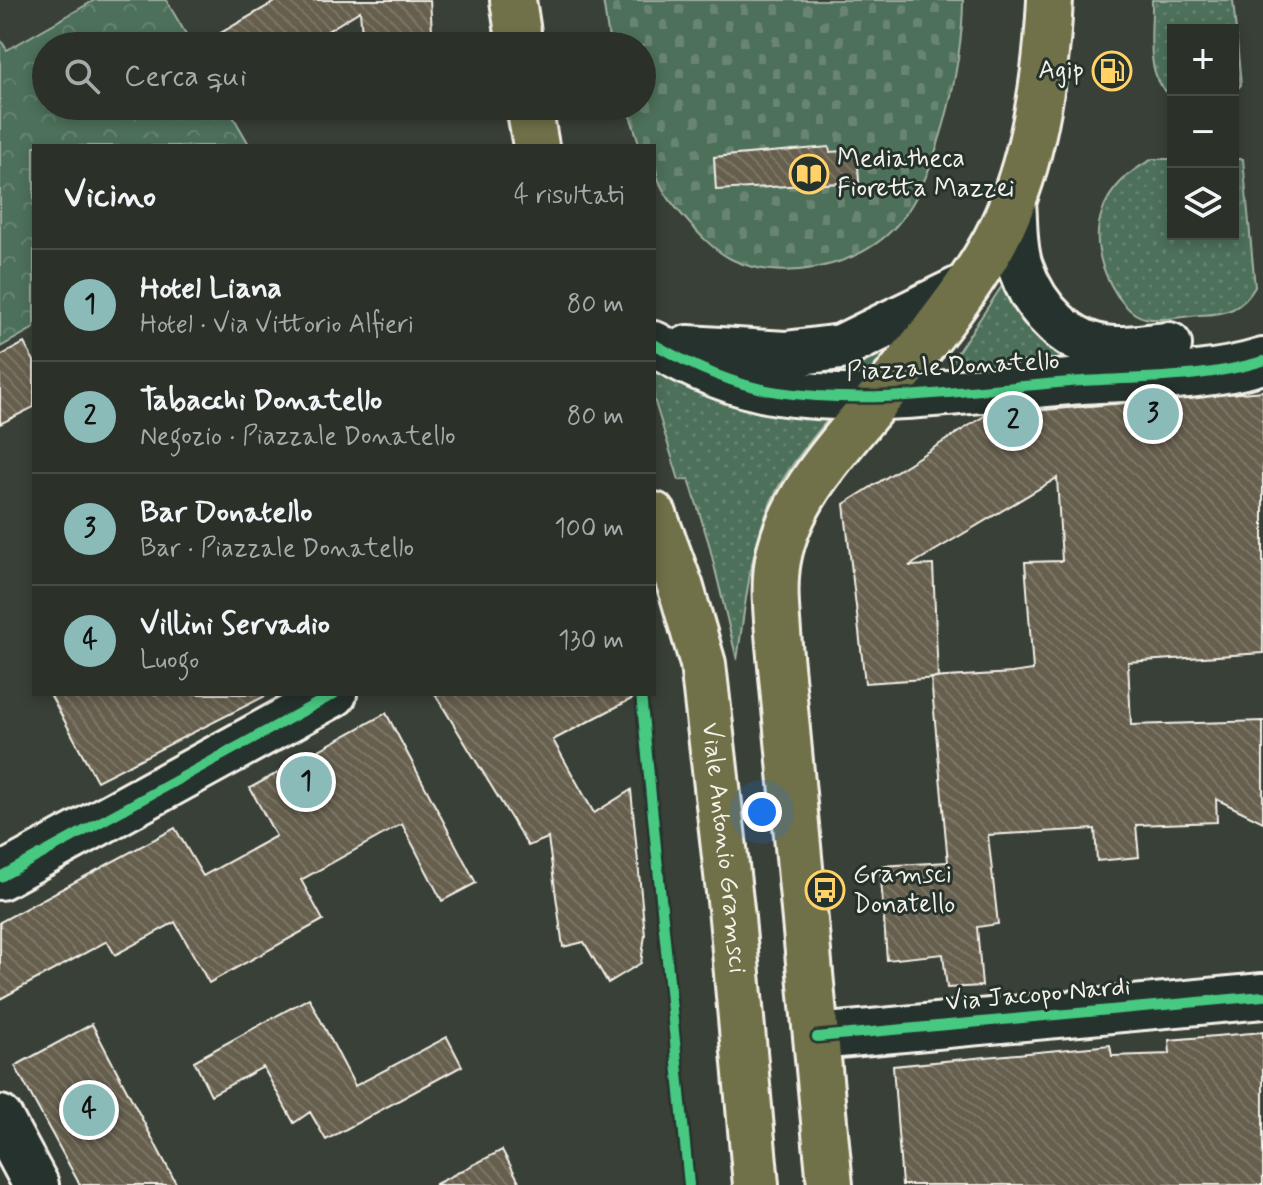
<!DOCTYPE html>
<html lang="it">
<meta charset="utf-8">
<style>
:root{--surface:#2b3029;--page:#373c35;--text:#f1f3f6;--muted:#a6a9a8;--line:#474b46;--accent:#8bbbb9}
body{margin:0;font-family:Mynerve,sans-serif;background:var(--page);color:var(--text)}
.controls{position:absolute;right:24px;top:24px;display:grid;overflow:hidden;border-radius:0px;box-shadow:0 4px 12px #0003}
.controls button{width:72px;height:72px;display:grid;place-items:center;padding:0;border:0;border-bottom:2px solid var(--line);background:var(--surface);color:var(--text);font:40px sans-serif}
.you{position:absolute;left:762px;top:812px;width:28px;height:28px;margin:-20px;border:6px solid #fff;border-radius:50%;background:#1a73e8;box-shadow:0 0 0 12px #1a73e833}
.badge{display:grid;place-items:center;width:52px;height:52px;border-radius:50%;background:var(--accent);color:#111;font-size:26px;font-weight:700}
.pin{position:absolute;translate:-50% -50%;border:4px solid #fff;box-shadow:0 2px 8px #0006}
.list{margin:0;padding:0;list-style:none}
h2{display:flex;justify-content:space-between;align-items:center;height:104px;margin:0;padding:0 32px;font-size:34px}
h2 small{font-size:26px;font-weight:400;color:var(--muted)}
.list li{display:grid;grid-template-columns:52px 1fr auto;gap:24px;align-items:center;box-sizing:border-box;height:112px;padding:0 32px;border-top:2px solid var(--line)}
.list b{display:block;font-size:30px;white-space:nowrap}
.list p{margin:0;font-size:26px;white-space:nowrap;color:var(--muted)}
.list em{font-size:26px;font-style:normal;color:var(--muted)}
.icon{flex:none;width:44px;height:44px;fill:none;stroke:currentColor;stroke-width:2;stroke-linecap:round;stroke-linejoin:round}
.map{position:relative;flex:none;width:1263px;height:1185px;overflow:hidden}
.search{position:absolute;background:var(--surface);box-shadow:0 4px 12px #0003;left:32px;top:32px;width:624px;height:88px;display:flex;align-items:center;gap:20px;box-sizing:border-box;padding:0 28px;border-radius:44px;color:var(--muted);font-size:30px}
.panel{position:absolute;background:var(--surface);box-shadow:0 4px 12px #0003;left:32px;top:144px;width:624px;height:552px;border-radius:0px}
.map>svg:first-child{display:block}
.grass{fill:url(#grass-dots);stroke:#a1b0a1;stroke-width:2}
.forest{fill:url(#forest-crowns);stroke:#a1b0a1;stroke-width:2}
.cemetery{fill:url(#cemetery-stones);stroke:#a1b0a1;stroke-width:2}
.building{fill:url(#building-back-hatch);stroke:#f4f1e8;stroke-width:2}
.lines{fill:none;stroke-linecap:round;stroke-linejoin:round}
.street-casing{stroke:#f4f1e8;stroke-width:50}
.primary-casing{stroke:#f4f1e8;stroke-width:50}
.street{stroke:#26332d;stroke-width:44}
.primary{stroke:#70704a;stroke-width:44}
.cycleway-casing{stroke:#26332d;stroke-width:15}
.cycleway{stroke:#46c982;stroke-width:10}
.labels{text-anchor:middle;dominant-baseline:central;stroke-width:6;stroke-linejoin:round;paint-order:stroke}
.poi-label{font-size:26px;fill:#f4f1e8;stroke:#26332d;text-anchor:start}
.street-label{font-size:26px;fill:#f4f1e8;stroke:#26332d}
</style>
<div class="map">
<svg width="1263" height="1185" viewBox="0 0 1263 1185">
<defs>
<pattern id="grass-dots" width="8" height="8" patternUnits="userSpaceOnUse" patternTransform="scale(2)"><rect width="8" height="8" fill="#4e6f5a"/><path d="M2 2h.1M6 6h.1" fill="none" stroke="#688472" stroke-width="1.8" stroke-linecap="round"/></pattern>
<pattern id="forest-crowns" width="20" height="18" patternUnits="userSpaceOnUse" patternTransform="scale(2)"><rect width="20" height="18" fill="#4e6f5a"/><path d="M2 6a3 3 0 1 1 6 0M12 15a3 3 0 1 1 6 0" fill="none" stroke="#688472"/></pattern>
<pattern id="cemetery-stones" width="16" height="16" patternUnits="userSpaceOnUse" patternTransform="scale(2)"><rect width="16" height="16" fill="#4e6f5a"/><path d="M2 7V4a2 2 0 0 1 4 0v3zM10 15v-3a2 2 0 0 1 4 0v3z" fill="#688472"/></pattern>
<pattern id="building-back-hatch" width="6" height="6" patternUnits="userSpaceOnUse" patternTransform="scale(2)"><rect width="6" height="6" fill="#665f4e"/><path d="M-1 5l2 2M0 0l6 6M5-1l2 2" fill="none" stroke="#7c7668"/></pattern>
</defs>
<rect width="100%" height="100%" fill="#394037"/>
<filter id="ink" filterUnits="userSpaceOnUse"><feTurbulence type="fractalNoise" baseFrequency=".0125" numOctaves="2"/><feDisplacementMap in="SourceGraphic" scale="16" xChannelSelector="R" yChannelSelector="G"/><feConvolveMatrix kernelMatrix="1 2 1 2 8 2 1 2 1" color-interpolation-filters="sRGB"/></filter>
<g filter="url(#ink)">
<!-- grass -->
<path class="grass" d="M1152,0H1233L1241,85L1233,93V30H1173V97C1143,78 1153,32 1152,0Z
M1153,159H1173V234H1233V159H1243L1255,287C1242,310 1226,314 1200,315C1184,316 1160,322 1145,318C1130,315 1117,297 1111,285C1083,233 1101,185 1153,159Z
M1002,286C1023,325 1040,344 1080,363L954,373L949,365Z
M906,329L864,381L791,380Z
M654,359L838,407C813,438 783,471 768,509C749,556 745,610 737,660L709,544L689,479L679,480L654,399Z"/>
<!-- forest -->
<path class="forest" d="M95,0H166L193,46H46V106H227L250,146H34V328L0,347V39L7,50Z"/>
<!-- cemetery -->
<path class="cemetery" d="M603,0H963C963,63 937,191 888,234C850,268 781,282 733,260C714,251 697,232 683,216C661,191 654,179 654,146H640L627,106H642V46H610Z"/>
<!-- building -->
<path class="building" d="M278,0H430L433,46H363L360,11L303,46H198Z
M829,147L830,152L857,150L859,182L716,190L714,157Z
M24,343L34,361V407L0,424V356Z
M1263,391V653L1128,662L1131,725L1263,721V822L1216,799L1217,822L1136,825L1139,857L1097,861L1095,829L988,835L998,924L977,927L982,986L947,988L943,954L887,960L880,866L948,862L931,678L1012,673L1033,670L1025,562L1062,561L1057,478L909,566L933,565L938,678L865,683L844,504L986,415Z
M50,694H269L97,781Z
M435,694H641L553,740L594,813L631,790L645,935L641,963L608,983L584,942L563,947L548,838L528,846Z
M386,713L476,883L442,901L402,824L301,880L323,920L209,983L175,922L115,955L107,941L0,999V922L175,828L203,876L276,836L250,788Z
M309,998L355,1086L447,1037L462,1066L326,1140L310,1112L294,1123L263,1067L211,1095L194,1061Z
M92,1024L161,1155L177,1185H80L15,1066Z
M1263,1032V1185H902L893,1066L1110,1045L1112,1056L1170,1054L1169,1040Z
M502,1150L521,1185H434Z"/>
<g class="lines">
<defs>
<path id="street" d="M1013,202C1015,223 1013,249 1021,269C1035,309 1069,347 1114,349C1132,350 1151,346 1169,345
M654,344C693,367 733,385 778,392C873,406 975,389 1070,382C1133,377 1202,380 1263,361
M688,348L786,354L841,347L964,287
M0,877L334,694
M817,1037L1263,996
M0,1118L36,1185"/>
<g id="primary">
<path d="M513,0L520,46"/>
<path d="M529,106L536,146"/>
<path id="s1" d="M654,515L681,588L703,664L732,918L756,1185"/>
<path d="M830,1185L779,645C777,618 773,588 778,560C789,497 841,445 880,397C920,349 965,296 995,241C1033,170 1046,80 1050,0"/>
</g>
</defs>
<!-- street casing -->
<use href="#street" class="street-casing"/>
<!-- primary casing -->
<use href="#primary" class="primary-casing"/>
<!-- street -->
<use href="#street" class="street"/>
<!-- primary -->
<use href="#primary" class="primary"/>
<defs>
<path id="cycleway" d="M654,344C693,367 733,385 778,392C873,406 975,389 1070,382C1133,377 1202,380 1263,361
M641,694L689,1185
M0,877L334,694
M817,1037L1263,996"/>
</defs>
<!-- cycleway casing -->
<use href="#cycleway" class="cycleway-casing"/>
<!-- cycleway -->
<use href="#cycleway" class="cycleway"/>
</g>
</g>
<!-- icons -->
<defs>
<symbol id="fuel-ring" viewBox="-11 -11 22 22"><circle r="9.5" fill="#26332d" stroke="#ffd166" stroke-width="1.5"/><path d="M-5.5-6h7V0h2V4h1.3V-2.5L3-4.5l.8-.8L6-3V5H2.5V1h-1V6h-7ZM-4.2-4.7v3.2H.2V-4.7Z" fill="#ffd166"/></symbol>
<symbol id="library-ring" viewBox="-11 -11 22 22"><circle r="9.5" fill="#26332d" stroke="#ffd166" stroke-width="1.5"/><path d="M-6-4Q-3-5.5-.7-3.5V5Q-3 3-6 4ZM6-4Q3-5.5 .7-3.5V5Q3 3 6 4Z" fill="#ffd166"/></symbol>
<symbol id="bus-ring" viewBox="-11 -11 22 22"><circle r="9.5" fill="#26332d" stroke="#ffd166" stroke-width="1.5"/><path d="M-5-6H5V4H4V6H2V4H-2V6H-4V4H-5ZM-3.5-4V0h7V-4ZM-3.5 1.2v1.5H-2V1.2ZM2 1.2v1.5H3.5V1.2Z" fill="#ffd166"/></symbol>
</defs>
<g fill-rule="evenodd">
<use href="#fuel-ring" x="1090" y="49" width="44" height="44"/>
<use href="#library-ring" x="787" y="152" width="44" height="44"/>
<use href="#bus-ring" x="803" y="868" width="44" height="44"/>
</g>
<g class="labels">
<!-- poi labels -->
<g class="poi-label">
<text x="1084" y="71" text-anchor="end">Agip</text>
<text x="837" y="159">Mediatheca<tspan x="837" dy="30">Fioretta Mazzei</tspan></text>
<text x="853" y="875">Gramsci<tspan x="853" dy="30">Donatello</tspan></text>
</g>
<!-- street labels -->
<g class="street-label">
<text transform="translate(953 367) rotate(-3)">Piazzale Donatello</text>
<text stroke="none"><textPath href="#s1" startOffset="342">Viale Antonio Gramsci</textPath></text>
<text transform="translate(1038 995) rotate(-5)">Via Jacopo Nardi</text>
</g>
</g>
</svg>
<div class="controls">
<button>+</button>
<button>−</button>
<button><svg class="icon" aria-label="layers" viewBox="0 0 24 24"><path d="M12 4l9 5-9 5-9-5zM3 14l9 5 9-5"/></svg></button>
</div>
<div class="you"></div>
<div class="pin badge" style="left:306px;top:782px">1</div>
<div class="pin badge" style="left:1013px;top:421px">2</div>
<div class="pin badge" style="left:1153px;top:414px">3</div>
<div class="pin badge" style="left:89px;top:1110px">4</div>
<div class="search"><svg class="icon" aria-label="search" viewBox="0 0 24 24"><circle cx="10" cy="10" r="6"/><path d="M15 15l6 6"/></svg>Cerca qui</div>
<section class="panel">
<h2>Vicino<small>4 risultati</small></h2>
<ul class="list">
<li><span class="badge">1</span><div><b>Hotel Liana</b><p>Hotel · Via Vittorio Alfieri</p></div><em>80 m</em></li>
<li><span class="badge">2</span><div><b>Tabacchi Donatello</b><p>Negozio · Piazzale Donatello</p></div><em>80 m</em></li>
<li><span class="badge">3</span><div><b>Bar Donatello</b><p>Bar · Piazzale Donatello</p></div><em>100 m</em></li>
<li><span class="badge">4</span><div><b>Villini Servadio</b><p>Luogo</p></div><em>130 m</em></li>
</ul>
</section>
</div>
